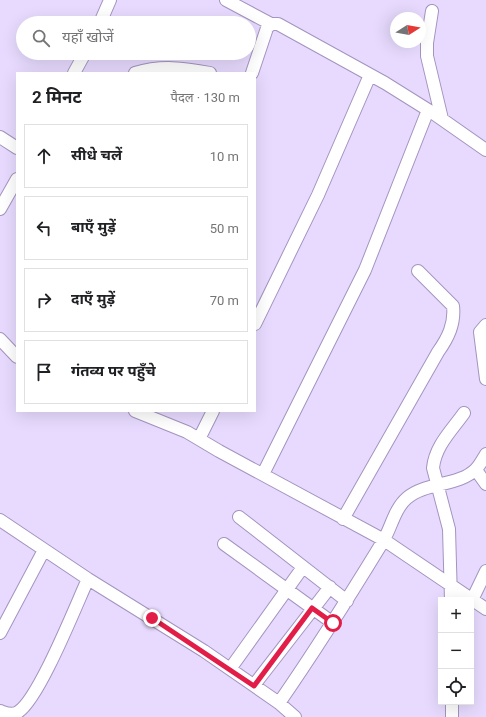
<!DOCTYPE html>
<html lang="hi">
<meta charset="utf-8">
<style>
:root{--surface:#fff;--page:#f2f2f2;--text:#202124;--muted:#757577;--line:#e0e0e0}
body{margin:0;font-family:Roboto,"Noto Sans Devanagari",sans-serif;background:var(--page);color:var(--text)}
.controls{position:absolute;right:12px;bottom:12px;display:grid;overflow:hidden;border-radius:0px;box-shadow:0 4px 16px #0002}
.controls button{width:36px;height:36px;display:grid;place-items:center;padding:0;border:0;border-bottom:1px solid var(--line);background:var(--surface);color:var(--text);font:20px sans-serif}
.compass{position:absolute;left:390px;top:12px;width:36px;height:36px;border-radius:50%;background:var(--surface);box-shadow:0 4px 16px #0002;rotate:79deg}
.stop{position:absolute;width:12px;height:12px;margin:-9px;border:3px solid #e11d48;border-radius:50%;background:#fff}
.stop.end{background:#e11d48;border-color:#fff;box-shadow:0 1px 4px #0008}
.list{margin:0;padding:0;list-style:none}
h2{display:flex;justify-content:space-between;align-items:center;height:52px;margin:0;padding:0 16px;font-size:17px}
h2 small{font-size:13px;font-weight:400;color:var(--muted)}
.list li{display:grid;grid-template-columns:26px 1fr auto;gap:12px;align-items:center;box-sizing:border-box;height:64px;margin:0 8px 8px;padding:0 8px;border:1px solid var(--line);border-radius:0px}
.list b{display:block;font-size:15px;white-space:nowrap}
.list em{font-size:13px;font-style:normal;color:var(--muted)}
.icon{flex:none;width:22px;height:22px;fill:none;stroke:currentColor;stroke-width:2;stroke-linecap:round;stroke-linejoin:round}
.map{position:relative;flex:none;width:486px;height:717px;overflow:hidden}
.search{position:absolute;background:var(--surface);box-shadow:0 4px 16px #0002;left:16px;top:16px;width:240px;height:44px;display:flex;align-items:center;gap:10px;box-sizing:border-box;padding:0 14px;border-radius:22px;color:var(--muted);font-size:15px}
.panel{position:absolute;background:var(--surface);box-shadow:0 4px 16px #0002;left:16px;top:72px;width:240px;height:340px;border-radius:0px}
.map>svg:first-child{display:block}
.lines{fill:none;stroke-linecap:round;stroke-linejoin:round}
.minor-casing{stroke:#a494bf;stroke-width:14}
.minor{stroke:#fff;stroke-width:12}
.route{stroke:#e11d48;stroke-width:5}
</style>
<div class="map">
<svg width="486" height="717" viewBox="0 0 486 717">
<rect width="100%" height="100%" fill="#e7dafe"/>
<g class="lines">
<defs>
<path id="minor" d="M226,0L271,24
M432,11L427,43V56L442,119
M100,23L110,0
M74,73L85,53
M135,73C161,65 184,68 210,73
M252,73L267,28L271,24H278L385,83L433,113L486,150
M0,137L17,148
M0,209L17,179
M255,324L318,195L370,75
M486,325L480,332L486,379
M0,339L17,357
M135,411L187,432L219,451L384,540L486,609
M199,439L213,411
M476,470L486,484
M263,474L365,270L428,110
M239,517L347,601
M343,519L438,352C448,338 455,324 453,306L418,271
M0,520L88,579L204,651L279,703L295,717
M224,544L333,623
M451,600L449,529L433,468C435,446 452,430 464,413
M472,600L486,571
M0,633L44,550
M230,669L303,567
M254,685L330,587
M279,703C315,651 349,597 382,543C391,529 394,509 407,498C425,482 460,486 476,469C480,465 483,459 486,454
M0,711C6,713 12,716 18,712C39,699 76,605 88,579
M452,717V702"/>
</defs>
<!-- minor casing -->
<use href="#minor" class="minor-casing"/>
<!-- minor -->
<use href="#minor" class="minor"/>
</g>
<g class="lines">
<!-- route -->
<path class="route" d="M152,618L254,686L312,608L333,623"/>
</g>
</svg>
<div class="controls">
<button>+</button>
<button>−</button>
<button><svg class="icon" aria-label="locate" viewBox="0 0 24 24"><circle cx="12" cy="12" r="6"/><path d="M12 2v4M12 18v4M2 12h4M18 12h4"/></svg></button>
</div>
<svg class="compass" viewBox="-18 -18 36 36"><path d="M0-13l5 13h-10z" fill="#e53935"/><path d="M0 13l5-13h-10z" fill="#757577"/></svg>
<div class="stop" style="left:333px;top:623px"></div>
<div class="stop end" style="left:152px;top:618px"></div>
<div class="search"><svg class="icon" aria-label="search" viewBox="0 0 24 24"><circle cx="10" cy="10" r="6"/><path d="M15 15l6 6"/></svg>यहाँ खोजें</div>
<section class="panel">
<h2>2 मिनट<small>पैदल · 130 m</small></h2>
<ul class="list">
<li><svg class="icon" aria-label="ahead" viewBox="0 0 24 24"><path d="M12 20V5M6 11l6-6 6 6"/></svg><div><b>सीधे चलें</b></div><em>10 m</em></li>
<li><svg class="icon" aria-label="left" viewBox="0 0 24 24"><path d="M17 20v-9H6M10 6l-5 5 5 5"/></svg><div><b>बाएँ मुड़ें</b></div><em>50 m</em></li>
<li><svg class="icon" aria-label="right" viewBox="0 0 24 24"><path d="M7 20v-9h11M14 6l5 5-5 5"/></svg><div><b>दाएँ मुड़ें</b></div><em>70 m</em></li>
<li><svg class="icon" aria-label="arrive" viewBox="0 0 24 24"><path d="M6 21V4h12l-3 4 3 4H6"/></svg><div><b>गंतव्य पर पहुँचे</b></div></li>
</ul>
</section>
</div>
